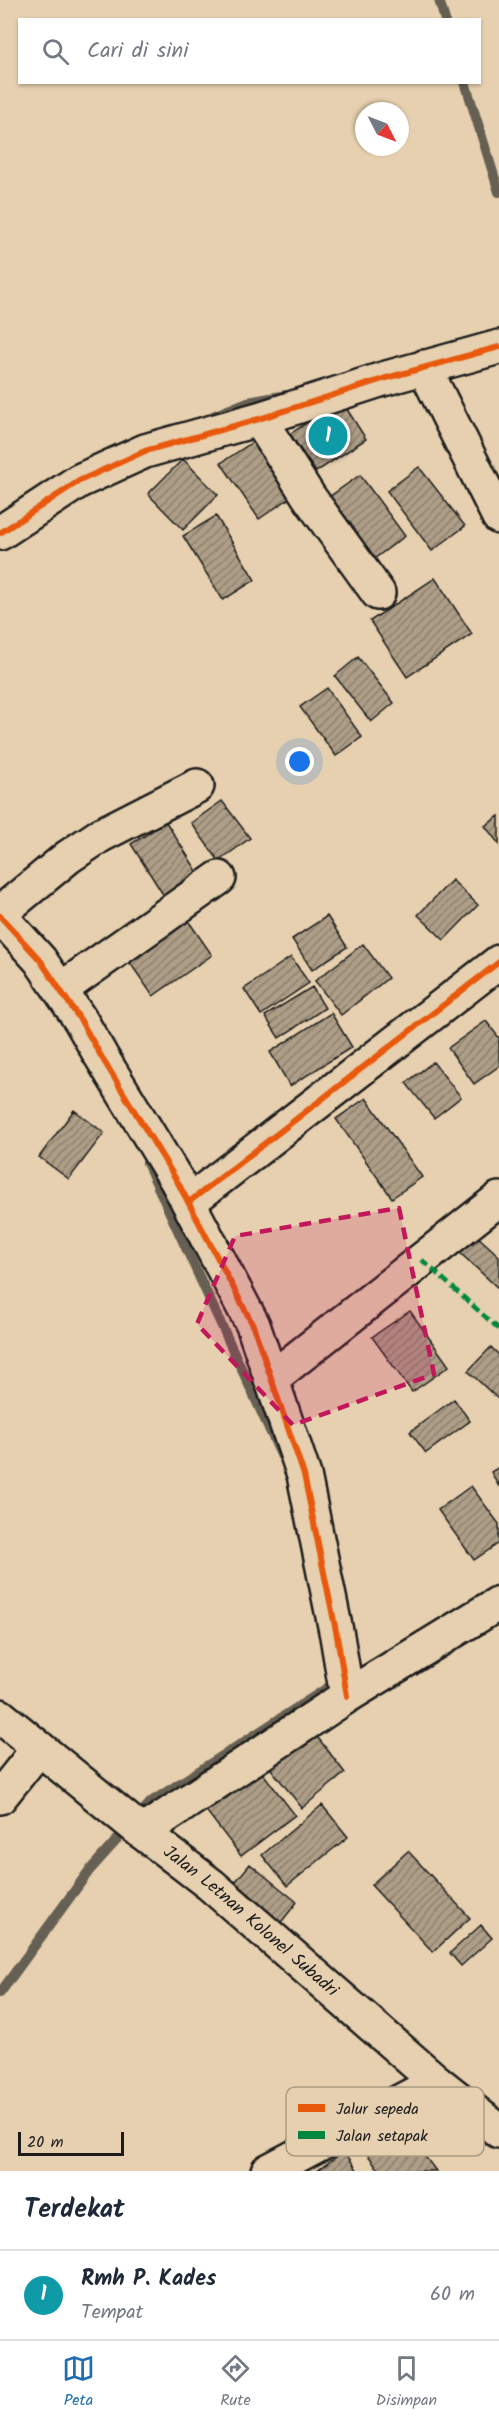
<!DOCTYPE html>
<html lang="id">
<style>
:root{--surface:#fff;--page:#f2f2f3;--text:#1f2937;--muted:#747a83;--line:#e0e1e3;--accent:#1f6fb2}
body{margin:0;font-family:Kalam,sans-serif;background:var(--page);color:var(--text)}
.compass{position:absolute;left:355px;top:102px;width:54px;height:54px;border-radius:50%;background:var(--surface);box-shadow:0 2px 4px #0004;rotate:132deg}
.scale{position:absolute;left:18px;bottom:15px;width:106px;box-sizing:border-box;padding-left:6px;border:3px solid #1c1c1c;border-top:0;font-size:16px;line-height:21px;white-space:nowrap;color:#1c1c1c;-webkit-text-stroke:4px #e6d0af;paint-order:stroke}
.you{position:absolute;left:300px;top:762px;width:21px;height:21px;margin:-15px;border:4px solid #fff;border-radius:50%;background:#1a73e8;box-shadow:0 0 0 9px #1a73e833}
.badge{display:grid;place-items:center;width:39px;height:39px;border-radius:50%;background:var(--accent);color:#fff;font-size:20px;font-weight:700}
.pin{position:absolute;translate:-50% -50%;border:3px solid #fff;box-shadow:0 2px 6px #0006}
.list{margin:0;padding:0;list-style:none}
h2{display:flex;justify-content:space-between;align-items:center;height:78px;margin:0;padding:0 24px;font-size:26px}
h2 small{font-size:20px;font-weight:400;color:var(--muted)}
.list li{display:grid;grid-template-columns:39px 1fr auto;gap:18px;align-items:center;box-sizing:border-box;height:90px;padding:0 24px;border-top:2px solid var(--line)}
.list b{display:block;font-size:22px;white-space:nowrap}
.list p{margin:0;font-size:20px;white-space:nowrap;color:var(--muted)}
.list em{font-size:20px;font-style:normal;color:var(--muted)}
.icon{flex:none;width:33px;height:33px;fill:none;stroke:currentColor;stroke-width:2;stroke-linecap:round;stroke-linejoin:round}
.map{position:relative;flex:none;width:499px;height:2171px;overflow:hidden}
.search{position:absolute;background:var(--surface);box-shadow:0 2px 4px #0004;left:18px;right:18px;top:18px;height:66px;display:flex;align-items:center;gap:15px;box-sizing:border-box;padding:0 21px;border-radius:0px;color:var(--muted);font-size:22px}
.sheet{height:168px;background:var(--surface)}
nav{display:flex;justify-content:space-around;align-items:center;box-sizing:border-box;height:84px;border-top:2px solid var(--line);background:var(--surface);font-size:16px;color:var(--muted)}
nav a{display:grid;justify-items:center;gap:3px}
nav .on{color:var(--accent)}
.map>svg:first-child{display:block}
.lines{fill:none;stroke-linecap:round;stroke-linejoin:round}
.stream{stroke:#665f53;stroke-width:10}
.building{fill:url(#building-hatch);stroke:#1c1c1c;stroke-width:1.5}
.minor-casing{stroke:#1c1c1c;stroke-width:38}
.major-casing{stroke:#1c1c1c;stroke-width:38}
.minor{stroke:#e6d0af;stroke-width:33}
.major{stroke:#e6d0af;stroke-width:33}
.quiet{stroke:#00873e;stroke-width:4.5;stroke-dasharray:9 4.5;stroke-linecap:butt}
.cycleway-casing{stroke:#e6d0af;stroke-width:10}
.cycleway{stroke:#e8590c;stroke-width:6}
.marked{fill:#c2185b;fill-opacity:0.2;stroke:#c2185b;stroke-width:4.5;stroke-dasharray:12 8;stroke-linejoin:round}
.labels{text-anchor:middle;dominant-baseline:central;stroke-width:4.5;stroke-linejoin:round;paint-order:stroke}
.street-label{font-size:18px;fill:#1c1c1c;stroke:#e6d0af}
.key{fill:#e6d0af;stroke:#a99a83;stroke-width:1.5}
.key-label{font-size:16px;fill:#1c1c1c}
</style>
<div class="map">
<svg width="499" height="2171" viewBox="0 0 499 2171">
<defs>
<pattern id="building-hatch" width="6" height="6" patternUnits="userSpaceOnUse" patternTransform="scale(1.5)"><rect width="6" height="6" fill="#ae9e87"/><path d="M-1 1l2-2M0 6l6-6M5 7l2-2" fill="none" stroke="#8d806e"/></pattern>
</defs>
<rect width="100%" height="100%" fill="#e6d0af"/>
<filter id="ink" filterUnits="userSpaceOnUse"><feTurbulence type="fractalNoise" baseFrequency=".0167" numOctaves="2"/><feDisplacementMap in="SourceGraphic" scale="12" xChannelSelector="R" yChannelSelector="G"/><feConvolveMatrix kernelMatrix="1 2 1 2 8 2 1 2 1" color-interpolation-filters="sRGB"/></filter>
<g filter="url(#ink)">
<g class="lines">
<!-- stream -->
<path class="stream" d="M439,0L445,20
M465,82L499,192
M213,416L248,402L287,395
M147,1163L282,1457
M0,1993L89,1871L151,1802L332,1685L331,1676"/>
</g>
<!-- building -->
<path class="building" d="M341,400L366,439L316,472L290,434Z
M254,441L291,497L259,519L221,463Z
M183,459L218,495L183,530L148,494Z
M419,467L465,526L432,551L387,491Z
M360,475L405,536L367,564L322,502Z
M216,516L255,580L223,600L183,536Z
M435,578L472,634L407,677L370,621Z
M358,657L394,703L371,722L335,676Z
M327,688L362,737L336,756L300,707Z
M222,801L250,838L219,861L191,823Z
M499,816V844L485,826Z
M166,822L199,874L164,896L131,844Z
M452,880L478,905L444,940L418,915Z
M327,916L347,947L312,970L292,939Z
M187,919L212,955L153,996L128,960Z
M363,944L388,978L341,1015L315,981Z
M291,957L309,983L261,1015L244,989Z
M312,987L325,1008L279,1038L265,1016Z
M331,1013L352,1047L290,1086L270,1052Z
M486,1021L499,1038V1066L474,1084L448,1048Z
M433,1062L461,1097L434,1118L406,1083Z
M366,1098L422,1177L392,1198L336,1119Z
M74,1110L104,1133L69,1179L39,1157Z
M475,1234L499,1256V1289L459,1252Z
M410,1311L449,1366L412,1392L372,1337Z
M491,1347L499,1355V1400L468,1371Z
M454,1399L470,1421L426,1453L410,1432Z
M499,1467V1487L491,1472Z
M471,1486L499,1524V1543L474,1560L438,1510Z
M312,1730L345,1773L302,1808L268,1765Z
M258,1767L295,1815L241,1856L204,1808Z
M322,1805L348,1837L287,1886L262,1855Z
M408,1851L470,1918L433,1952L371,1885Z
M250,1864L297,1902L279,1925L232,1886Z
M481,1925L492,1938L461,1966L450,1953Z
M394,2115L436,2171H380L358,2142Z
M344,2151L358,2171H317Z"/>
<g class="lines">
<defs>
<path id="minor" d="M424,367L499,517
M259,419L309,497L378,593
M0,533L79,481L145,451L259,419L383,379L499,347
M0,913L68,857L101,835L197,786
M0,916L40,960L81,1021L101,1056L177,1181L253,1325L304,1475L337,1636L347,1696
M60,990L219,878
M189,1202L499,962
M271,1379L499,1199
M0,1797L39,1748
M142,1832L347,1696L499,1603
M268,2171L437,2082"/>
<g id="major">
<path id="s1" d="M0,1716L142,1832L211,1885L437,2082L499,2131"/>
</g>
</defs>
<!-- minor casing -->
<use href="#minor" class="minor-casing"/>
<!-- major casing -->
<use href="#major" class="major-casing"/>
<!-- minor -->
<use href="#minor" class="minor"/>
<!-- major -->
<use href="#major" class="major"/>
<!-- quiet -->
<path class="quiet" d="M422,1260L499,1329"/>
<defs>
<path id="cycleway" d="M0,533L79,481L145,451L259,419L383,379L499,347
M0,916L40,960L81,1021L101,1056L177,1181L253,1325L304,1475L337,1636L347,1696
M189,1202L499,962"/>
</defs>
<!-- cycleway casing -->
<use href="#cycleway" class="cycleway-casing"/>
<!-- cycleway -->
<use href="#cycleway" class="cycleway"/>
</g>
</g>
<!-- marked area -->
<path class="marked" d="M399,1208L434,1374L293,1425L197,1324L235,1236Z"/>
<g class="labels">
<!-- street labels -->
<g class="street-label">
<text stroke="none"><textPath href="#s1" startOffset="324">Jalan Letnan Kolonel Subadri</textPath></text>
</g>
</g>
<!-- legend -->
<rect x="286" y="2087" width="198" height="69" rx="9" class="key"/>
<rect x="298" y="2104" width="27" height="8" fill="#e8590c"/>
<rect x="298" y="2131" width="27" height="8" fill="#00873e"/>
<g class="key-label">
<text x="336" y="2114">Jalur sepeda</text>
<text x="336" y="2141">Jalan setapak</text>
</g>
</svg>
<svg class="compass" viewBox="-18 -18 36 36"><path d="M0-13l5 13h-10z" fill="#e53935"/><path d="M0 13l5-13h-10z" fill="#747a83"/></svg>
<div class="scale">20 m</div>
<div class="you"></div>
<div class="pin badge" style="left:328px;top:436px;background:#0f9aa8">1</div>
<div class="search"><svg class="icon" aria-label="search" viewBox="0 0 24 24"><circle cx="10" cy="10" r="6"/><path d="M15 15l6 6"/></svg>Cari di sini</div>
</div>
<section class="sheet">
<h2>Terdekat<small></small></h2>
<ul class="list">
<li><span class="badge" style="background:#0f9aa8">1</span><div><b>Rmh P. Kades</b><p>Tempat</p></div><em>60 m</em></li>
</ul>
</section>
<nav>
<a class="on"><svg class="icon" aria-label="map" viewBox="0 0 24 24"><path d="M3 6l6-2 6 2 6-2v14l-6 2-6-2-6 2zM9 4v14M15 6v14"/></svg>Peta</a>
<a><svg class="icon" aria-label="directions" viewBox="0 0 24 24"><path d="M12 3l9 9-9 9-9-9zM9 14v-3h6M13 9l2 2-2 2"/></svg>Rute</a>
<a><svg class="icon" aria-label="saved" viewBox="0 0 24 24"><path d="M7 4h10v16l-5-4-5 4z"/></svg>Disimpan</a>
</nav>
